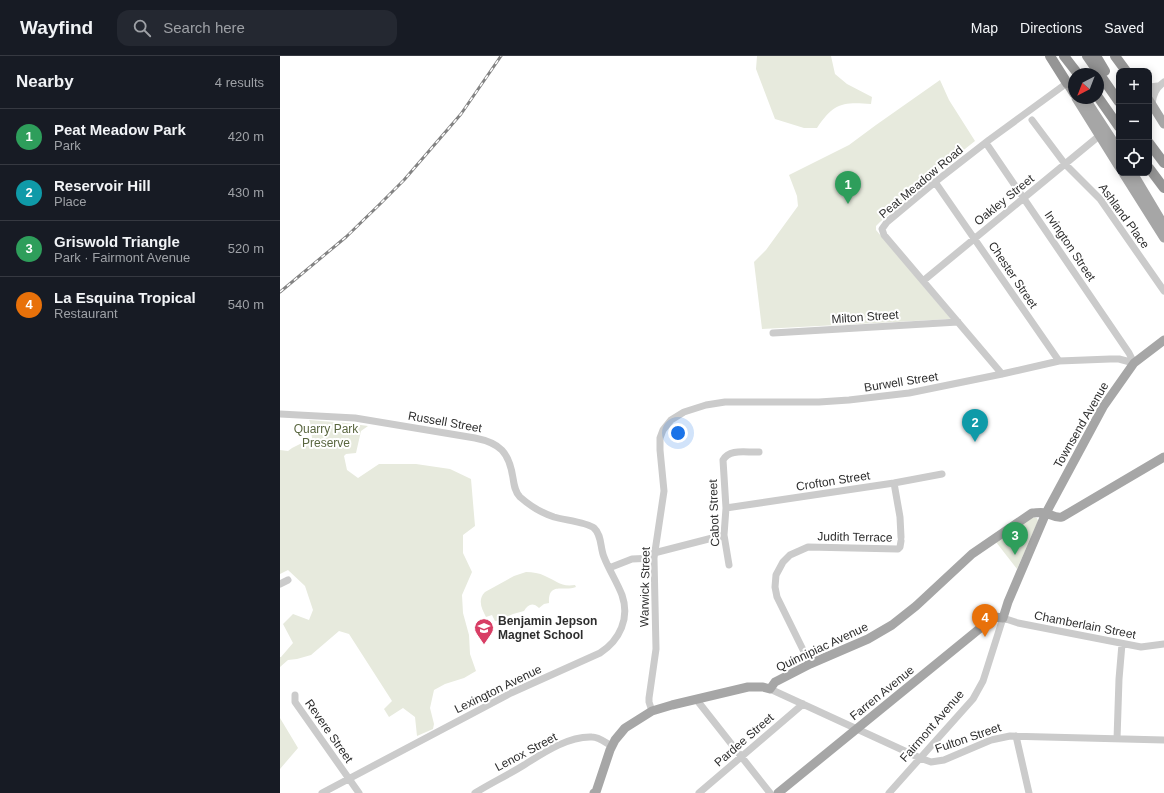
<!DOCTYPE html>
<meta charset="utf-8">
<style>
:root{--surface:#171b24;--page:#242831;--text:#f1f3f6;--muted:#9ea1a6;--line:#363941;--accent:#d83e65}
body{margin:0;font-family:Arial,sans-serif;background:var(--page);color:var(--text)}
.controls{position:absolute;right:12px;top:12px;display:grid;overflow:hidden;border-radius:8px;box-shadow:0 2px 10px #0003}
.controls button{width:36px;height:36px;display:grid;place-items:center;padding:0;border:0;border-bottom:1px solid var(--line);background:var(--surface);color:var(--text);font:20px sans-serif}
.compass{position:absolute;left:788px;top:12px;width:36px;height:36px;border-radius:50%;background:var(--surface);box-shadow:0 2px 10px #0003;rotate:222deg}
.you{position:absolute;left:398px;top:377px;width:14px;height:14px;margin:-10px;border:3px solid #fff;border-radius:50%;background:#1a73e8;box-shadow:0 0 0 6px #1a73e833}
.badge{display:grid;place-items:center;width:26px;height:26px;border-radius:50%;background:var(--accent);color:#fff;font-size:13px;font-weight:700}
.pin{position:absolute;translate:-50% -33px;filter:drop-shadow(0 1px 2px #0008)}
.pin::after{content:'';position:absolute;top:21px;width:14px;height:12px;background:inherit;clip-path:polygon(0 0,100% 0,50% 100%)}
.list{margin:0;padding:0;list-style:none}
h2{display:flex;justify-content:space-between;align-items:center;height:52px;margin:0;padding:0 16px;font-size:17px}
h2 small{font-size:13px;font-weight:400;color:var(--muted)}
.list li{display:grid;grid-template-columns:26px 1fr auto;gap:12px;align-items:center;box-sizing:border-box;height:56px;padding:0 16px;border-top:1px solid var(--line)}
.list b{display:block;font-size:15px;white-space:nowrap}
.list p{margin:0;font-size:13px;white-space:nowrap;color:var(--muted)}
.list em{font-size:13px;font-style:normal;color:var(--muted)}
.icon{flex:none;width:22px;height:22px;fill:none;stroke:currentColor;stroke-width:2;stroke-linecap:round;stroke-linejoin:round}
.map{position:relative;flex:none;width:884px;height:737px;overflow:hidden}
header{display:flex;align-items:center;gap:24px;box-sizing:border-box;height:56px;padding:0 20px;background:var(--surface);border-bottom:1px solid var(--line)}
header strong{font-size:19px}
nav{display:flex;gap:22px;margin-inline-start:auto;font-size:14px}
.search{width:280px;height:36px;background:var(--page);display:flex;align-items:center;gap:10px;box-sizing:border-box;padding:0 14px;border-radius:12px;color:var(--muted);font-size:15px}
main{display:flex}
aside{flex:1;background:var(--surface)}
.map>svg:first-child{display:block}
.green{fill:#e7eadd}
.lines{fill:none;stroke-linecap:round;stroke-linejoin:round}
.minor{stroke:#cbcbcb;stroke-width:7}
.major{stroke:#a6a6a6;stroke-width:9}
.highway{stroke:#959595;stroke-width:10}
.rail-casing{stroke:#838383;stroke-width:3}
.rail{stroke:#fff;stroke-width:1.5;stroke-dasharray:4.5;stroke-linecap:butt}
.labels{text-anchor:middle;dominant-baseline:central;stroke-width:4;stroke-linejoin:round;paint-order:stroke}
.street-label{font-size:12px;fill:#2e2e2e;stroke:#fff}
.park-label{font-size:12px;fill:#59663f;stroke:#fff}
.poi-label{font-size:12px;font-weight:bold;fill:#2e2e2e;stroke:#fff;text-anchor:start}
</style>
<header>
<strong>Wayfind</strong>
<div class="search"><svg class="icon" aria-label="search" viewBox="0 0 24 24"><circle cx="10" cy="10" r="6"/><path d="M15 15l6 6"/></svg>Search here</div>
<nav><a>Map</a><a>Directions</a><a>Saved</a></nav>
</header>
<main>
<aside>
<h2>Nearby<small>4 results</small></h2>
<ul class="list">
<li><span class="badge" style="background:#2e9e5b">1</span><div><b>Peat Meadow Park</b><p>Park</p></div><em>420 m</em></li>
<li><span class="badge" style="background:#0f9aa8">2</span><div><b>Reservoir Hill</b><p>Place</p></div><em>430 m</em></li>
<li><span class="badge" style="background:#2e9e5b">3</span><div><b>Griswold Triangle</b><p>Park · Fairmont Avenue</p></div><em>520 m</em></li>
<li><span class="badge" style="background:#e8710a">4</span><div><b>La Esquina Tropical</b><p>Restaurant</p></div><em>540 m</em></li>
</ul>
</aside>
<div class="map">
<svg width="884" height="737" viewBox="0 0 884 737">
<rect width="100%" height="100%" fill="#fff"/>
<!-- green -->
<path class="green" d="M477,0H551L555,18L567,28L592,41L591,48C562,46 554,47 537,72H524L495,63L476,13Z
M660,24L669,44L695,85L646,124L600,166L596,170V174L671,263L482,273L474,206L486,194L518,150L517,140L509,119L569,89L596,69Z
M29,364L66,367L88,370L81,375L76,397L66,398L64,400L67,414L78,422L99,408H136L170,413L191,423L195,470L183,479V497L192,516L182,539L183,557L189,579L190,598L196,615L184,622L165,628L154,634L150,652L154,668L153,673L137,680L135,661L123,652L109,661L104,653L112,645L69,578L59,575L31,599L17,603L8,604L0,611V601H1L13,587L3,568L13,558L29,564L33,554L25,530L8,514L0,518V394L8,395L12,392L32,382L30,366Z
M752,461L757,462L758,465L737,513L716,486Z
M246,516C253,516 259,517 265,520C277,525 280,531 295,529L296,531C284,536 268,525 269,547L264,548L259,552C253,546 248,548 244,555L233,558L217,565H215L212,559L206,561C202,553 197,544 205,536L234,520Z
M0,662L18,692L0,713Z"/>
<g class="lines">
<!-- minor -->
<path class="minor" d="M869,31L878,30
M872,48C873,38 876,32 884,26
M752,64L785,108L820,143L884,235
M706,87L849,297L854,307
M655,126L779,305
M643,225L819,80
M493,277L678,266
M722,318L604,179L602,173L607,166L655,126L709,84L787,27
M0,358L75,362L195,382C220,387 229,396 233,422C234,429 235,436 240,441C249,449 262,457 274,461C284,464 307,466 314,472C322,479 320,492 324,501C329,514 337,526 342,539C350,562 340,584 320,597L231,637L42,737
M614,427L620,461L621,481
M446,452L614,427L662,418
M374,497L444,479
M449,509L444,479L446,452L443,404C450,392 467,397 479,396
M329,512L352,503L374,502
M0,528L8,524
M530,608L497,541L495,531L496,519L503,506L510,499L528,491L618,493L620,491L621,485
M490,633L640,702L651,706L664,704L711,684L730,680L884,684
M15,639V646L79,737
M416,643L490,737
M372,655L369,646V642L376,593L374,502L384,435L380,394V382L383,374L391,364L404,356L426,349L445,346H539L569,344L629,337L722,318L779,305L830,303H839L854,307
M736,680L749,737
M837,683L839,623L842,588
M195,737C211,727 228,719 244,709C263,697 288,680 312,681C319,681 326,687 332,690
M419,737L523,648
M609,737L693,643L703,625L723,562L738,567L861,591L884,588"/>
<!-- major -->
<path class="major" d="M787,27L794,38
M796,42L839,111
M805,42L839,94
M869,44L884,68
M843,117L884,182
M853,117L884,169
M314,737L316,736L330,694L335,684L345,672L372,655L392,649L468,631H483L490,633L495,626L499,624L530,608L588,583L612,569L636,550L692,498L752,457C756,457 761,456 766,457C772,459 775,462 782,461L884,401
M498,737L709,565L715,561L723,562L728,546L766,457L823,351L854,307L884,284"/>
<!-- highway -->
<path class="highway" d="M770,0L787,27
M784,0L798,18
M807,0L839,46
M816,0L825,15
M835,0L846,15
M818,41L839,71
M869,87L884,107
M869,112L884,132"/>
<defs>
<path id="rail" d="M0,236L66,181L100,148L124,124L181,58L221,0"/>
</defs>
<!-- rail casing -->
<use href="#rail" class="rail-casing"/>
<!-- rail -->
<use href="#rail" class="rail"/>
</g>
<!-- icons -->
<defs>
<symbol id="school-pin" viewBox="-11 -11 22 30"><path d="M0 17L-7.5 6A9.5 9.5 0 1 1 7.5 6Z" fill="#d83e65" stroke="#fff"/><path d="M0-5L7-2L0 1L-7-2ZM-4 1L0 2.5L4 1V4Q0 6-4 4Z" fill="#fff"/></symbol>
</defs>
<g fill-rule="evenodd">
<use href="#school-pin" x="193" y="561" width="22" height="30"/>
</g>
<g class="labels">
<!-- street labels -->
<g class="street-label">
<text transform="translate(641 126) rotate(-40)">Peat Meadow Road</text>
<text transform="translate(724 144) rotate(-39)">Oakley Street</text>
<text transform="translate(844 160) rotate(54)">Ashland Place</text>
<text transform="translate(790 190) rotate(56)">Irvington Street</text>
<text transform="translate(733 219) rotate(56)">Chester Street</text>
<text transform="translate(585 261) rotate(-4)">Milton Street</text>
<text transform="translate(621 326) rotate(-9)">Burwell Street</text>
<text transform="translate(165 366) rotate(10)">Russell Street</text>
<text transform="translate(801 369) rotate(-60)">Townsend Avenue</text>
<text transform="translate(553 425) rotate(-9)">Crofton Street</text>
<text transform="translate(434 457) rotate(-92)">Cabot Street</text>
<text transform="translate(575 481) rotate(1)">Judith Terrace</text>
<text transform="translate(365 531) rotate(-89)">Warwick Street</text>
<text transform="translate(805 569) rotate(11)">Chamberlain Street</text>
<text transform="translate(542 591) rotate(-25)">Quinnipiac Avenue</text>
<text transform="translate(218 633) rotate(-26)">Lexington Avenue</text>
<text transform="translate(602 637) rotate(-39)">Farren Avenue</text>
<text transform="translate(652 670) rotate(-49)">Fairmont Avenue</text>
<text transform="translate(49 675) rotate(55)">Revere Street</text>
<text transform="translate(688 682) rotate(-19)">Fulton Street</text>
<text transform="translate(464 684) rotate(-41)">Pardee Street</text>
<text transform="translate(246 696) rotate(-28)">Lenox Street</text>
</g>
<!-- park labels -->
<g class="park-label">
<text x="46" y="373">Quarry Park<tspan x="46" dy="14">Preserve</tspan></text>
</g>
<!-- poi labels -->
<g class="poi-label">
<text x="218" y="565">Benjamin Jepson<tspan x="218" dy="14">Magnet School</tspan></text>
</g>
</g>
</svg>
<div class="controls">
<button>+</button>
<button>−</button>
<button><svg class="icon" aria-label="locate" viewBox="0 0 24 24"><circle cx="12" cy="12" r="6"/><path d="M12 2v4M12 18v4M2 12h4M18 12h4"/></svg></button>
</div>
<svg class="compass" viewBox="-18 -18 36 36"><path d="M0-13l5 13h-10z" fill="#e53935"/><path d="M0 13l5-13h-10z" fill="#9ea1a6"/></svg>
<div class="you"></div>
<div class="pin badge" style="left:568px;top:148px;background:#2e9e5b">1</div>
<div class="pin badge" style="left:695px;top:386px;background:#0f9aa8">2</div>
<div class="pin badge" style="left:735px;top:499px;background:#2e9e5b">3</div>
<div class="pin badge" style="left:705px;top:581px;background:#e8710a">4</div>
</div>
</main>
